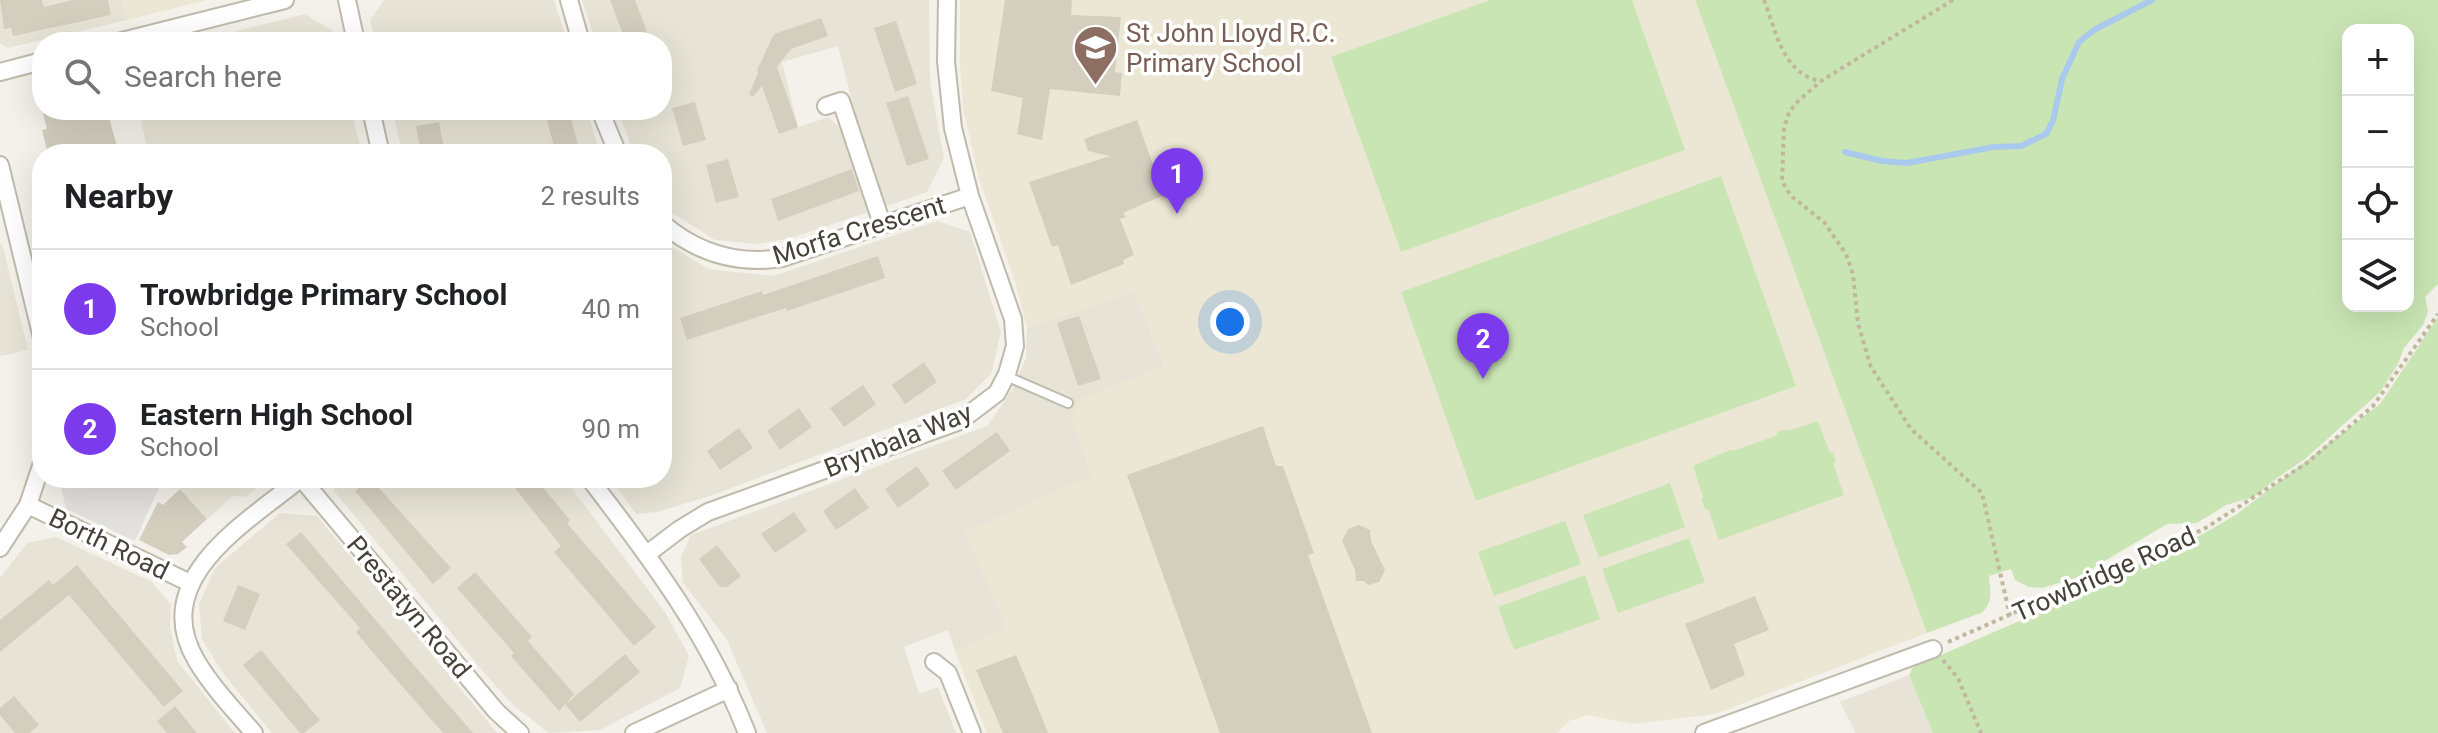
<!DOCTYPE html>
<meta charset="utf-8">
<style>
:root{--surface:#fff;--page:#f2f2f2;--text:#202124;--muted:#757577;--line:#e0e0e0;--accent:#7c3aed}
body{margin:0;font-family:Roboto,sans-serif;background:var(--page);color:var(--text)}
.controls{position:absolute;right:24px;top:24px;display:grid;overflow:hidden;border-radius:16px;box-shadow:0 8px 32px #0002}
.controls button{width:72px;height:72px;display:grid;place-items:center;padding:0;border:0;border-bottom:2px solid var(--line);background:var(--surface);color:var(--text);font:40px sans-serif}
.you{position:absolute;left:1230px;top:322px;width:28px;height:28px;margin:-20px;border:6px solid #fff;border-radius:50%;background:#1a73e8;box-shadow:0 0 0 12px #1a73e833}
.badge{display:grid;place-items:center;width:52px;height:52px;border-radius:50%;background:var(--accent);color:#fff;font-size:26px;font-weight:700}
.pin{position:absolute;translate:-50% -66px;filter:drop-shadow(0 2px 4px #0008)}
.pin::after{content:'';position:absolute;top:42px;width:28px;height:24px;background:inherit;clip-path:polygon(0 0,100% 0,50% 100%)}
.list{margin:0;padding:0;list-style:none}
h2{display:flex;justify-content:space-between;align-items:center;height:104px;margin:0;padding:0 32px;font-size:34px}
h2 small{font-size:26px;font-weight:400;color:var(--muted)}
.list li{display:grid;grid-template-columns:52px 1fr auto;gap:24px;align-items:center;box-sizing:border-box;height:120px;padding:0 32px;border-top:2px solid var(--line)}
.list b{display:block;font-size:30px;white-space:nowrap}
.list p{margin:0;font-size:26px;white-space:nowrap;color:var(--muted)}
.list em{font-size:26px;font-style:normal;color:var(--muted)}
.icon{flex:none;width:44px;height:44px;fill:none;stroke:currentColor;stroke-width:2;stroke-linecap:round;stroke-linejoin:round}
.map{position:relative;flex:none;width:2438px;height:733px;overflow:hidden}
.search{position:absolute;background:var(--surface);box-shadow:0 8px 32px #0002;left:32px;top:32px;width:640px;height:88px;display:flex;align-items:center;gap:20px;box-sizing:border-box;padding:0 28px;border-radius:32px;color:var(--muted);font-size:30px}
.panel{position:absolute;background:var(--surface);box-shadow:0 8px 32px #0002;left:32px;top:144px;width:640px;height:344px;border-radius:32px}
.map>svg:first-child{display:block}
.residential{fill:#e7e4d7}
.education{fill:#ece7d4}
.green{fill:#cae5b4;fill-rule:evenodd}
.parking{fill:#e2e1dd}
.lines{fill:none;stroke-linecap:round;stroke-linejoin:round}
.stream{stroke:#a9caec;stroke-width:6}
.building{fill:#d4cebf}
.lane-casing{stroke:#bebaac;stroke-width:12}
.street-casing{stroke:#bebaac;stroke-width:20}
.path{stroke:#bfb79e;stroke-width:4;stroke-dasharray:4 4;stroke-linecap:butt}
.lane{stroke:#fff;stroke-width:8}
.street{stroke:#fff;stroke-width:16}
.labels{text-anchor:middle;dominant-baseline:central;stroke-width:7;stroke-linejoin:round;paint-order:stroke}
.education-label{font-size:26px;fill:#785e54;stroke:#fff;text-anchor:start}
.street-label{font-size:26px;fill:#474238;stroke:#fff}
</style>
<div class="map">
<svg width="2438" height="733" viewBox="0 0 2438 733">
<rect width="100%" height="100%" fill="#f3f1e9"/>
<!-- residential -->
<path class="residential" d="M0,0H122L127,20L7,48L0,43Z
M384,0H554L567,42H375L370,20Z
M582,0H929L930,81L944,158L927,192L884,207L856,117L838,46L782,62L798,127L829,117L842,131L871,211L791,238L758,244L715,240L671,212L662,198V154H634L618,110H662V42H596Z
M305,14L333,31L336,42H193Z
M139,110H351L362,154H148Z
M392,110H587L600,154H403Z
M937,221L970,232L1001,332L991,374L966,399L713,495L657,512L636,514L610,478H662V241L709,269L773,276Z
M2,243L28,350L0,356V244Z
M1134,291L1164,366L1072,415L1092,476L966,532L1007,629L955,651L948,630L904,647L919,694L938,687L956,733H767L726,638L683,583L681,557L691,535L987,426L1012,390L1026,358L1027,328Z
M174,478H269L245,497L233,496L207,519L172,480Z
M337,478H564L665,612L689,656L680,688L600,730L549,733L513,705L487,676L334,491Z
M280,513L317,516L497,733H272L222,672L202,639L199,604L215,568Z
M56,537L152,582L171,605L170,626L177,661L235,733H0V578L27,543Z
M1909,675L1933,733H1856L1840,702Z"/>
<!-- education -->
<path class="education" d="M122,0H206L127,20Z
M960,0H1695L1927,633L1715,714L1632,724L1588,715L1569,721L1557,733H987L955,651L1007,629L966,532L1091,476L1072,415L1080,399L1164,366L1134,291L1027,328L1016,285L979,178L963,109L960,64Z"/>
<!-- green -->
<path class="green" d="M1490,0H1632L1685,150L1401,252L1331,57Z
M1695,0H2438V284L2425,297L2428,311L2423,325L2404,348L2398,364L2380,392L2305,459L2277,478L2254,497L2226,505L2197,523L2167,524L2076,578L2042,588L2029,587L2015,580L2011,569L1989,576C1990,590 1994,602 1981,613L1927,633ZM2348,30H2408V306H2348Z
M1721,176L1796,386L1476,501L1401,292Z
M2438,317V733H1933L1909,675L1913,667L2024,619L2151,559L2203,534L2237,514L2380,404Z
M1818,421L1830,453L1833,452L1836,462L1833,463L1844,495L1719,540L1708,509H1705L1701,498L1703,497L1693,466L1732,449L1733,451L1778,435L1777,432L1787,429L1788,431Z
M1670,483L1685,527L1599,558L1583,515Z
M1565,521L1581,564L1494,596L1478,552Z
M1689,538L1705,582L1618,613L1602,569Z
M1585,575L1600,619L1514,650L1498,607Z"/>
<!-- parking -->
<path class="parking" d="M59,478H159L162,481L135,541L66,509Z"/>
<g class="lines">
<!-- stream -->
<path class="stream" d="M1845,152L1882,161L1907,163L1994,147L2021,146L2046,134L2053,121L2062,79L2079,42L2094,30L2152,0"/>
</g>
<!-- building -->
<path class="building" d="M0,0H42L44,7L72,0H108L111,15L13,36L11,28L4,29Z
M610,0H635L648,34L626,42Z
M1005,0H1072L1071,15L1121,17L1115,72L1122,73L1120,96L1050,89L1042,140L1017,134L1023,98L991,91Z
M821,18L828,36L791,49L777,67L798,127L779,134L762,86L753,97L749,94L758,73L757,70L774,34Z
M896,21L917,84L895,92L874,28Z
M908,96L929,159L907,166L886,103Z
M695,102L706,140L683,146L672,108Z
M59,110H107L119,154H48L42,130L47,129L43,114Z
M569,111L579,149L556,154L546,117Z
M1137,120L1164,195L1123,213L1126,217L1120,219L1134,255L1123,260L1124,264L1071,285L1058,245L1052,247L1029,182L1110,156L1088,151L1084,139Z
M439,122L445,154H421L416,126Z
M728,159L739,197L716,203L706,165Z
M852,169L859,191L778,221L771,199Z
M878,256L885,278L787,311L786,308L687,340L680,318L762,291L763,295Z
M1079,316L1101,379L1078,386L1057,323Z
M924,362L937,382L905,404L892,385Z
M863,385L876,404L844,427L830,408Z
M799,408L812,427L780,450L767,431Z
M1263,426L1276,466H1283L1314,553L1308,555L1372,733H1220L1127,475Z
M739,428L753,448L720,470L707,451Z
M997,432L1010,451L956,490L942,471Z
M917,466L930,485L898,508L885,489Z
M370,478L451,568L433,584L355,491Z
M507,478H535L570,520L567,523L656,627L634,646L554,552L561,546Z
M855,488L869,508L836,530L823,511Z
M180,489L207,519L182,542L187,547L178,554L169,555L139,540L158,502L163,505Z
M794,512L807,531L775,553L761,534Z
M1359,525L1370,530L1371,541L1385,570L1379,582L1368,585L1364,581H1356L1355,570L1342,541L1348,529Z
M301,532L412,663L473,733H443L381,662L356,632L360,628L286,544Z
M717,545L741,576L727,587H720L699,559Z
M77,565L183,691L164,707L69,595L0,652V620L49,580L53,585Z
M475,572L532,637L528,641L574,694L566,704L625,654L640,672L580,722L565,704L559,711L511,656L514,653L457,588Z
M238,585L260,594L245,630L223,621Z
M1755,596L1769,630L1734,644L1745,675L1711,690L1685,624Z
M261,650L320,720L304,733H300L243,665Z
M1016,655L1034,698L1048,733H1003L976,670Z
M14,696L39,725L29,733H15L0,715V708Z
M175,706L197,733H167L157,721Z"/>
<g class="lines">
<defs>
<path id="lane" d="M1006,376L1068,403"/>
<path id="street" d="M347,0L356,42
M569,0L581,42
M118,42L285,0
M0,72L42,61
M826,106L841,101L882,224
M371,110L381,154
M600,110L618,154
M0,165L42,338
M662,223C697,253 737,265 782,258L970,196
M589,478C652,560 709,636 747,733
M28,505L190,583
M0,548L28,505L42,463
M647,554L680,529L708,512L960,421L997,393L1007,374L1015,346L1013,319L970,196L953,128L946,61L947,0
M934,662L948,673L972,733
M254,733C234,710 212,687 196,660C148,578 248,522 301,478L496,711L520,733
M634,733L729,689
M1704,733L1933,649"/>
</defs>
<!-- lane casing -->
<use href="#lane" class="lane-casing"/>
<!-- street casing -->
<use href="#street" class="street-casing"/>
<!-- path -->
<path class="path" d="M1764,0C1776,31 1783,75 1821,81
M1953,0L1821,81L1795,104L1789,113L1784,128L1782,181L1791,196L1824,222L1846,254L1853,274L1858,324L1871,367L1911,429L1982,493L2010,616
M1948,642L2204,529L2307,463L2373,406L2438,314
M1943,660L1958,678L1981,733"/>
<!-- lane -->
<use href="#lane" class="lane"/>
<!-- street -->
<use href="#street" class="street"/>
</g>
<!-- icons -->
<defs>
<symbol id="school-pin" viewBox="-11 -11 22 30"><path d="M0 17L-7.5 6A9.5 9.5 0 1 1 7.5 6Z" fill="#8d6e63" stroke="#fff"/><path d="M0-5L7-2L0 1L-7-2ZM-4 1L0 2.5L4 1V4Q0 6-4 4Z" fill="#fff"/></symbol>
</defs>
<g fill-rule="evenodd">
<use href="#school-pin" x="1070" y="22" width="51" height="69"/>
</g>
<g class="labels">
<!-- education labels -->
<g class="education-label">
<text x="1126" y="33">St John Lloyd R.C.<tspan x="1126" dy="30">Primary School</tspan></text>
</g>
<!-- street labels -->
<g class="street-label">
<text transform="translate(859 230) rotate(-17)">Morfa Crescent</text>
<text transform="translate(898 440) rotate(-22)">Brynbala Way</text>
<text transform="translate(109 544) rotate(26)">Borth Road</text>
<text transform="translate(2104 574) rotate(-24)">Trowbridge Road</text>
<text transform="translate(409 607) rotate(50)">Prestatyn Road</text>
</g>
</g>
</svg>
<div class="controls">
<button>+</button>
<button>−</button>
<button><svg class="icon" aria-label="locate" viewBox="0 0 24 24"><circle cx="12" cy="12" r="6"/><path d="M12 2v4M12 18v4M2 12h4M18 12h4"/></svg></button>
<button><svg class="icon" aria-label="layers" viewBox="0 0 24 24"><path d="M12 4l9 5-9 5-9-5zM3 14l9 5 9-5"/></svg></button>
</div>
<div class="you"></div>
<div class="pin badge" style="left:1177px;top:214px">1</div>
<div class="pin badge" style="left:1483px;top:379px">2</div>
<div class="search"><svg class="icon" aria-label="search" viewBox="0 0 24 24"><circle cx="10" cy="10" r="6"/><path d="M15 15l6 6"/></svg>Search here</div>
<section class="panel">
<h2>Nearby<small>2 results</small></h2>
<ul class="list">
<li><span class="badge">1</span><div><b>Trowbridge Primary School</b><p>School</p></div><em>40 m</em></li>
<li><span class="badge">2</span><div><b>Eastern High School</b><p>School</p></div><em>90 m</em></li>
</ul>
</section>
</div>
